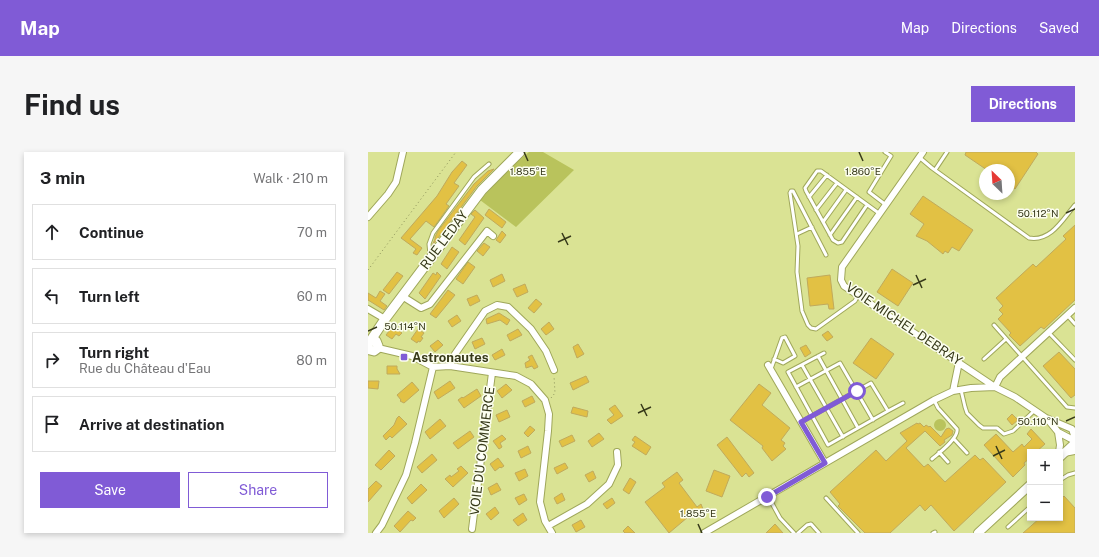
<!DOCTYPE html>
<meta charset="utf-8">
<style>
:root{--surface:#fff;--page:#f6f6f6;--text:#202124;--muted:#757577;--line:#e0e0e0;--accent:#805bd6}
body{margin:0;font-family:"Public Sans",sans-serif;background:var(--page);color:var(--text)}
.controls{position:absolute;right:12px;bottom:12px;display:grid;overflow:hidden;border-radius:0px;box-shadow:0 2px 6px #0003}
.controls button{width:36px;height:36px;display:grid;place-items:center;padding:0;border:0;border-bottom:1px solid var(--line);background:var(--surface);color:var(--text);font:20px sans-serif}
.compass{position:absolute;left:611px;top:12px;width:36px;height:36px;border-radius:50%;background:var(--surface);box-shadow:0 2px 6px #0003;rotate:335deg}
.stop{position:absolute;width:12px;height:12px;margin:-9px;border:3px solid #805bd6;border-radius:50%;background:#fff}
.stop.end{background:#805bd6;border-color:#fff;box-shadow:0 1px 4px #0008}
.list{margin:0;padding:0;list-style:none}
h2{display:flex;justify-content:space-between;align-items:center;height:52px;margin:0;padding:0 16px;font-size:17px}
h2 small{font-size:13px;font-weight:400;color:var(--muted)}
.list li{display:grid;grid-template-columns:26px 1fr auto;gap:12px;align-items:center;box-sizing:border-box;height:56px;margin:0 8px 8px;padding:0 8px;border:1px solid var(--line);border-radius:0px}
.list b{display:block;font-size:15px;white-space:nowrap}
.list p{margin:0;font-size:13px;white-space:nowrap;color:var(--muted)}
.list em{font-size:13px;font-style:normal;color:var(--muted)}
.actions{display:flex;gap:8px;padding:12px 16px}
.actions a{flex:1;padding:9px 0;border:1px solid var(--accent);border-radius:0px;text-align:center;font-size:14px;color:var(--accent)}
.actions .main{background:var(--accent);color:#fff}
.icon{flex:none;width:22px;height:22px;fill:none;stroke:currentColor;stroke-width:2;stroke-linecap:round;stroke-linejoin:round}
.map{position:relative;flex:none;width:707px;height:381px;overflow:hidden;border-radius:0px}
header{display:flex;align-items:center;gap:24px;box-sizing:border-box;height:56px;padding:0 20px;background:var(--accent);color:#fff}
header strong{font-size:19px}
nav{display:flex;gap:22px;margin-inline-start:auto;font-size:14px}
.intro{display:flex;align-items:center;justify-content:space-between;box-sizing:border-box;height:96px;padding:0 24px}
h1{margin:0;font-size:28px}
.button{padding:10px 18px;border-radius:0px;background:var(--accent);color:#fff;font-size:14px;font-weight:700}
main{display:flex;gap:24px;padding:0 24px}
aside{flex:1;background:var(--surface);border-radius:0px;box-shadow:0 2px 6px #0003}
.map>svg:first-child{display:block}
.green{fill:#b9c35c}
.building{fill:#e2c144;stroke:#c0aa5c}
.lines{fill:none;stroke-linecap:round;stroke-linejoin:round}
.service-casing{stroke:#9fa75a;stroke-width:5}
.minor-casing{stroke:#9fa75a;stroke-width:8}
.tertiary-casing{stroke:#9fa75a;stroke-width:10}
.secondary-casing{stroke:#9fa75a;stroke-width:11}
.path{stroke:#8b9159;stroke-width:1;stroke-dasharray:1 3;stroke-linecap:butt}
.service{stroke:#fff;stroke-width:3}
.minor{stroke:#fff;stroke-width:6}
.tertiary{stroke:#fff;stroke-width:8}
.secondary{stroke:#fff;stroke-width:9}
.route{stroke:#805bd6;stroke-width:5}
.ticks{fill:none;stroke:#373a1a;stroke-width:1.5}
.poi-dot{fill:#805bd6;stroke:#fcfeef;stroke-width:1.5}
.labels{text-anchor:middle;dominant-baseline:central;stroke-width:3;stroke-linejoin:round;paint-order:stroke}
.street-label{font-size:13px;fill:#373a1a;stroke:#fcfeef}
.poi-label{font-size:13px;font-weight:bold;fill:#373a1a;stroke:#fcfeef;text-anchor:start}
.ticks-label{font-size:10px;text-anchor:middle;fill:#373a1a;stroke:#fcfeef;stroke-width:3;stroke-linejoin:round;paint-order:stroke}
</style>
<header>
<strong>Map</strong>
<nav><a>Map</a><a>Directions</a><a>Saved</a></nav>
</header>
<div class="intro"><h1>Find us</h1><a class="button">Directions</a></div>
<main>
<aside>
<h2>3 min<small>Walk · 210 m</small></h2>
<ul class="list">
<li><svg class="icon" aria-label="ahead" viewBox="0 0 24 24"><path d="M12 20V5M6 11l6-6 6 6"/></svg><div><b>Continue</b></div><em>70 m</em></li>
<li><svg class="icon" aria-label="left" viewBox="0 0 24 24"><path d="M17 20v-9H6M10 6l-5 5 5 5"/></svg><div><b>Turn left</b></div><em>60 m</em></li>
<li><svg class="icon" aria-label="right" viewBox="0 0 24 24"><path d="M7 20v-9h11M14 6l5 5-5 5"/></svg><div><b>Turn right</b><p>Rue du Château d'Eau</p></div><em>80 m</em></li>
<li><svg class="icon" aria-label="arrive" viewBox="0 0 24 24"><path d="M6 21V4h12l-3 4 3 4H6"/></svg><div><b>Arrive at destination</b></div></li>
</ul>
<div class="actions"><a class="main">Save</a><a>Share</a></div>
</aside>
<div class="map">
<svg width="707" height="381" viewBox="0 0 707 381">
<rect width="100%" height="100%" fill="#dae394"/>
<!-- green -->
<path class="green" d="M161,0H175L206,18L148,75L112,48L145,13Z
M566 273a6 6 0 1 1 12 0a6 6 0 1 1-12 0Z"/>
<!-- building -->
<path class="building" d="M598,0H668L670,2L647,37L641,33V18H619L597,3Z
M94,9L99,13L86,31L91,34L78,52L81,54L66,75L58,69L42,87L54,96L49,103L45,101L48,97L33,86L69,44L84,20Z
M126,17L109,34L64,94L67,87V85L70,79L106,32L120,19Z
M555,44L605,78L591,99L584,95L580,101L577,99L575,102L559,89L548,84L556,72L542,62Z
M121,57L138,70L134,76L117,63Z
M107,58L116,66L97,93L91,88L107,65L103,62Z
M707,73V148L676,177L673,175L652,194L641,183L643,181L630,167L635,162L631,158L635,154L628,146L665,112L668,115L698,87L695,84Z
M134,79L138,83L132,91L128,88Z
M116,91L122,95L115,104L109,99Z
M84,95L91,100L79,117L73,112Z
M100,110L107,115L95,132L88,127Z
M524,117L545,131L530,154L509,140Z
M29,120L35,124L21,142L15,138Z
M69,120L73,124L57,147L51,141L65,121L68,123Z
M134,122L137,129L125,135L122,128Z
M462,123L466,157H461L460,152L442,154L439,126Z
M157,132L160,140L149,145L145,137Z
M80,138L87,143L68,166L62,162Z
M12,139L17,142L12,149L19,154L16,158L0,148V141L8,146Z
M109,143L112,149L102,154L99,147Z
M168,147L174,152L166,161L160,156Z
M131,161L142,168L139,173L132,168L119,172L118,167Z
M89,163L93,169L84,175L80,169Z
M181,170L186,177L178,183L173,177Z
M25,174L34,181L31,184L28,182L24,187L18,183Z
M50,177L56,181L53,185L55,186L52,190L50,189L49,191L43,187Z
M150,177L154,183L142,189L139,183Z
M460,179L465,185L459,189L454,183Z
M114,186L117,192L107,197L104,190Z
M503,186L526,202L508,227L485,211Z
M70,188L75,193L67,200L62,194Z
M210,192L216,202L209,206L205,195Z
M438,193L443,201L437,205L432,196Z
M134,197L137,203L127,208L124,203Z
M691,200L707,217V243L703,246L675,214Z
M164,203L170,215L166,217L164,214L158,216L157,211L162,208L160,205Z
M19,214H29V217L32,222H19Z
M218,224L221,230L205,238L202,231Z
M0,229H11L10,237L0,236Z
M82,229L87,236L70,247L66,240Z
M44,230L51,238L36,251L32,249L33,248L29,243Z
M138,232L144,238L134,246L129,239Z
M391,232L403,241L394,253L422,276L413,288L417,291L415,294L418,297L404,309L394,296L395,294L362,268Z
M109,237L113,244L96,256L90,248L94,245L95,246Z
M164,244L167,250L157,255L154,249Z
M247,253L255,264L243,272L239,268L246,263L241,257Z
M205,255L220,259L219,265L203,261Z
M139,258L142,265L131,270L128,263Z
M644,262L650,268L644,273L639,267Z
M31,264L39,272L24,286L22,284L18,288L15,284L26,273L29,266Z
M72,267L78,274L62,287L57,280Z
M549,271L550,272L552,271L556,275L558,273L561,275L562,274L573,285L578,277L581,276L585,279L584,283L576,288L577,290L572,294L557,279L538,296L556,315L560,312L577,330L607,303L612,308L615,306L638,330L586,379L563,353L557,359L552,353L522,381H497L470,354L472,352L462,340L508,298L518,309L539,289L532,281Z
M162,274L167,278L160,285L156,281Z
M663,277L677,292L668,300H662V306L656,311L657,313L645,325L616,293L628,282L645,300L654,292L656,295L664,287L659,282Z
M102,279L106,285L90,297L85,291Z
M231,281L236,287L224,295L220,289Z
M134,283L138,287L132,291L134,295L131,297L125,289Z
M204,283L207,289L194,295L191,289Z
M267,284L283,295L278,303L264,294L267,290L264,288Z
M359,285L386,321L381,325L378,321L374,325L349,293Z
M160,294L163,301L153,306L150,299Z
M21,298L27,304L13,318L7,313Z
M64,302L69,308L54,321L49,315Z
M130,306L136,314L133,316L132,315L127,319L122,312Z
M197,311L200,316L189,322L186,316Z
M93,314L100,321L85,335L77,327L82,323L83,325L91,319L89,317Z
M157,317L160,324L151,329L147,321Z
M346,318L362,324L354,345L338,339Z
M225,319L228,326L221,330L217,323Z
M309,320L315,328L311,331L329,355L333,352L335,357L321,367L320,365L301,381L277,350L297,335L294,331Z
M262,326L268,330L261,342L255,338Z
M8,329L14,334L0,350V337Z
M129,331L133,338L123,343L120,336Z
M53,332L59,338L44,352L39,346Z
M194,341L197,348L189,352L186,346Z
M156,342L159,348L151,353L147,346Z
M696,344L707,356V381H655L672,366H692V348Z
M86,346L91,352L76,366L71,359Z
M244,346L247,351L239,357L235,352Z
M127,355L131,361L123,368L118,362Z
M40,359L48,366L45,369L43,368L32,380L26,374Z
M155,361L159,368L150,374L145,368Z
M213,368L217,375L208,380L204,373Z
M407,372L415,381H398Z
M260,374L267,381H257L255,379Z"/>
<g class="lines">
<defs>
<path id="service" d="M517,0L523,4L501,40L518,53
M551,5L564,16L661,86C683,90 695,67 707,53
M567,18L579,0
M441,45L459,23
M499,53L474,90L470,91L465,88L438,39L437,36L449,19H453L512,62
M448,58L469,31
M455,70L478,38
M429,82L444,75
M462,83L489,45
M62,103L61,92L65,81L106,25L121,12
M458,103L425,39H423L422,41L430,94L429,120L434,159L440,173L443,176L448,177L487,149L490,143
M699,163L707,172
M626,173L699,255L707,256
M681,181L707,208
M450,204L490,276
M616,207L638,187
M434,213L475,285
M403,217L414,186L417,185L427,204L415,211L406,207
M428,235L472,211L505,268
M593,238L597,255L599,261L611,273L615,276H629L636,282L645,279L666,259
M520,259L535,251
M433,270L503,231L520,259L460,293L420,220L456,201
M586,287L599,301
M571,300L580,310
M564,307C571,301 591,286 589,277L570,256L566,248
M692,328L700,323L707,321
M400,344L412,366L426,381
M458,346L490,381
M640,375L662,355
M430,381L439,373L443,372L451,381
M565,381L567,380"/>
<path id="minor" d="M555,0L474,115L473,128L476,134L627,235L632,225L707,156
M0,65L20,42L28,30L35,0
M34,144L53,156L62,152L119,79L125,84
M0,157L17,167
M10,196L44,204L65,215L82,214L148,224L163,232L177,248L181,262L180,279L172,350L177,369L184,381
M400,213L457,311
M82,214L87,202L117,159L129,153L140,155L163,177L178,199L186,218
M585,239L591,210
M681,269L690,280L707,289
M690,280L692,293L691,300
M696,301L707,299
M180,374L219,352L241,332L250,313L249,300
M104,377L124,221
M8,381L14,373L38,323L47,291L65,215
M336,381L566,248L585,239L603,236L627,235L647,245L678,266L704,277L707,286"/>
<path id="tertiary" d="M692,305L707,291
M610,381L662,333"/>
<path id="secondary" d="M3,188L17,167L114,38L152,0
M0,191L6,188L8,189L10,194V196L6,199L2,198L0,195"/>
</defs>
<!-- service casing -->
<use href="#service" class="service-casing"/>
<!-- minor casing -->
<use href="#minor" class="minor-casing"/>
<!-- tertiary casing -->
<use href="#tertiary" class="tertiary-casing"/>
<!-- secondary casing -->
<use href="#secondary" class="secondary-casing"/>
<!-- path -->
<path class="path" d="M0,118L88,0
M183,246L187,241L186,224"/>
<!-- service -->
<use href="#service" class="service"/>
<!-- minor -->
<use href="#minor" class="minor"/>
<!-- tertiary -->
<use href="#tertiary" class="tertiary"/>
<!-- secondary -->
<use href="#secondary" class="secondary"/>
</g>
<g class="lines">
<!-- route -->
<path class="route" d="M399,345L457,311L433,270L489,239"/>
</g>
<!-- ticks -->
<path class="ticks" d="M156,0L160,9M491,0L495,9M698,61L707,57M194,81L200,93M190,90L203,84M548,123L554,136M545,133L558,127M0,179L9,175M273,252L279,264M270,261L283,255M698,269L707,265M628,294L634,307M625,304L637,298M330,372L334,381"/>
<!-- markers -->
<rect class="poi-dot" x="32" y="201" width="8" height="8" rx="2"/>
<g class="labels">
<!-- street labels -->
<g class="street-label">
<text transform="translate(76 88) rotate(-53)">RUE LEDAY</text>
<text transform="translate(536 172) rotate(34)">VOIE MICHEL DEBRAY</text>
<text transform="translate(114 299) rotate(-83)">VOIE DU COMMERCE</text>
</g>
<!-- poi labels -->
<g class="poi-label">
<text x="44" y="205">Astronautes</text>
</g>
</g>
<g class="ticks-label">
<text x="160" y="23">1.855°E</text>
<text x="495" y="23">1.860°E</text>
<text x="670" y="65">50.112°N</text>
<text x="37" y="178">50.114°N</text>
<text x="670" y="273">50.110°N</text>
<text x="330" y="365">1.855°E</text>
</g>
</svg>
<div class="controls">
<button>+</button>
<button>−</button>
</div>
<svg class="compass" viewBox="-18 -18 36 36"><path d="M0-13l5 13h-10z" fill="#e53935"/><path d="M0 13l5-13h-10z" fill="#757577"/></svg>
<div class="stop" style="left:489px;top:239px"></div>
<div class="stop end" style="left:399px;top:345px"></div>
</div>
</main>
